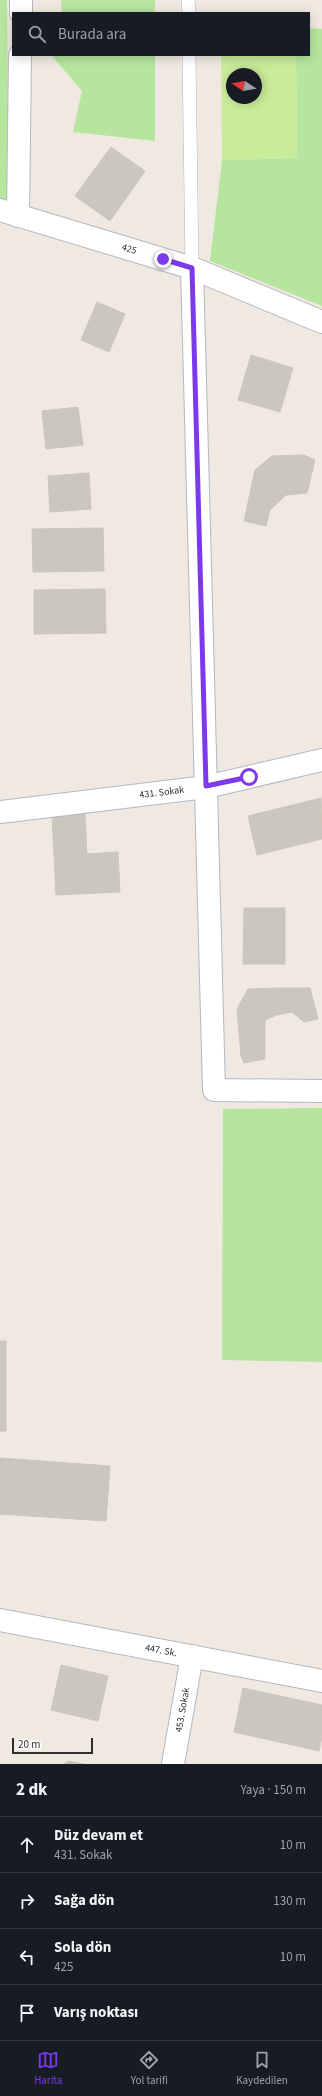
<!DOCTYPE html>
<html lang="tr">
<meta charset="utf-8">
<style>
:root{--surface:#171b24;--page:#242831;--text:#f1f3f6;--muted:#9ea1a6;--line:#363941;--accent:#7c3aed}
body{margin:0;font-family:"Source Sans 3",sans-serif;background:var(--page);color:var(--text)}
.compass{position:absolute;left:226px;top:68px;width:36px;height:36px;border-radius:50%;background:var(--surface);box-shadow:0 2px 10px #0003;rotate:282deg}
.scale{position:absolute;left:12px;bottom:10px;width:81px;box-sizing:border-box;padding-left:4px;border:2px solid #2e2e2e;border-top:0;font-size:11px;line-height:14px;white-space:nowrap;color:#2e2e2e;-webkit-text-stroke:3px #fff;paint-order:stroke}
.stop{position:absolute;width:12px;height:12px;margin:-9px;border:3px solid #7c3aed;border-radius:50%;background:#fff}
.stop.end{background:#7c3aed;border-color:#fff;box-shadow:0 1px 4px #0008}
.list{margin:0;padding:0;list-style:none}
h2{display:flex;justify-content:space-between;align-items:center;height:52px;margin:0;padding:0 16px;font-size:17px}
h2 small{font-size:13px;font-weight:400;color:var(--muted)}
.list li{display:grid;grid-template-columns:26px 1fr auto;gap:12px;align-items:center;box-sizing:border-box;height:56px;padding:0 16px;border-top:1px solid var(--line)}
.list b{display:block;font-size:15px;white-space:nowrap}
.list p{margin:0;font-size:13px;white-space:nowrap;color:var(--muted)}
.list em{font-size:13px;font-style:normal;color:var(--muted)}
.icon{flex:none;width:22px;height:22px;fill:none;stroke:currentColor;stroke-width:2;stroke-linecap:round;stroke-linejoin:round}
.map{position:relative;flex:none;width:322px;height:1764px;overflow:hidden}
.search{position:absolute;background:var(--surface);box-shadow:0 2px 10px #0003;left:12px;right:12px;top:12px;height:44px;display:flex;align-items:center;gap:10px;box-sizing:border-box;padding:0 14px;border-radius:0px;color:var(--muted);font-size:15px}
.sheet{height:276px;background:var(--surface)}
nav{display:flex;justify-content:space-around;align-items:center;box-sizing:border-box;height:56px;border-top:1px solid var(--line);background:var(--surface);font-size:11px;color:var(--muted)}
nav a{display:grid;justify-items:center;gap:2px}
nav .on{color:var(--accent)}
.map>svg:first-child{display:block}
.green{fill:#b6e59e}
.pitch{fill:#c9ec9a;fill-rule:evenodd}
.building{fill:#cbc7bf;stroke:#cbc5ba}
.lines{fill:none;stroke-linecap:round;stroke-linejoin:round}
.lane-casing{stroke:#b4b7c1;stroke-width:14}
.street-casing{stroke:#b4b7c1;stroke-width:24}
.lane{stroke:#fff;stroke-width:13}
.street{stroke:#fff;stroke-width:22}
.route{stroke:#7c3aed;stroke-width:5}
.labels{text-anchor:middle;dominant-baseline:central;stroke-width:3.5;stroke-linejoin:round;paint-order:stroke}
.street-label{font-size:10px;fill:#2e2e2e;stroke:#fff}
</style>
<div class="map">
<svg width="322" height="1764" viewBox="0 0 322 1764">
<rect width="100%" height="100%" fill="#efe9e1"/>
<!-- green -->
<path class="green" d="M0,0H7L9,204L0,201Z
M61,0H155V13H62Z
M309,28L322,29V306L210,261L222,160L297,158L296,55H309Z
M51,55H155V141L73,132L82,91Z
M322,1108V1362L222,1360L223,1109Z"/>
<!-- pitch -->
<path class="pitch" d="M221,55H296L297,158L222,160ZM232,74H256V98H232Z"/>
<!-- building -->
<path class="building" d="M111,147L145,171L110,221L75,196Z
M97,302L125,314L109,352L81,340Z
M251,355L293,368L280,412L238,400Z
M78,407L83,445L46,449L42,411Z
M304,455L315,460L307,493L286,495L270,510L266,526L244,521L255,470L272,456Z
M89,473L91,509L50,512L48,476Z
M103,528L104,571L33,572L32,529Z
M105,589L106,633L34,634V590Z
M321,798L322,839L257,855L248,816Z
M85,813L87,854L118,852L120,892L56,895L52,815Z
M244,908H285V964H243Z
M280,988H310L318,1019L304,1022L292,1012L277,1015L265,1020V1059L244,1063L241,1056L237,1009L248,989Z
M0,1341H6V1431H0Z
M0,1458L110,1466L106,1521L0,1514Z
M61,1665L108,1676L98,1721L51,1710Z
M243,1688L322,1705V1736L319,1751L234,1732Z
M68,1761L84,1764H64Z"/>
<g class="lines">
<defs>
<path id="lane" d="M188,0L189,13
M189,55L192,268"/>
<g id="street">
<path d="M21,13V0"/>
<path id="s1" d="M0,210L192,268L322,322"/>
<path d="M18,216L20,55"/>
<path d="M192,268L214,1090L322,1091"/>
<path id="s2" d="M0,812L206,787L322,760"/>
<path id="s3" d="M0,1620L322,1681"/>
<path id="s4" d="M173,1764L192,1656"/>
</g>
</defs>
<!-- lane casing -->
<use href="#lane" class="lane-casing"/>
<!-- street casing -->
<use href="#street" class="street-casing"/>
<!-- lane -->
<use href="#lane" class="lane"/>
<!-- street -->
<use href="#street" class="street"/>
</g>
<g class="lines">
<!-- route -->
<path class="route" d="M163,259L192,268L206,786L249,777"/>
</g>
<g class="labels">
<!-- street labels -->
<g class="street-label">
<text stroke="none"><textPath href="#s1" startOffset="135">425</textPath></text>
<text stroke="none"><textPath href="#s2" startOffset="163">431. Sokak</textPath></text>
<text stroke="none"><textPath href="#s3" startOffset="164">447. Sk.</textPath></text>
<text stroke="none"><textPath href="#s4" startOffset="55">453. Sokak</textPath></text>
</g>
</g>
</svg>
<svg class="compass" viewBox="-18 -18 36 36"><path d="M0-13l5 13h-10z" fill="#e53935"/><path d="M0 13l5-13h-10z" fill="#9ea1a6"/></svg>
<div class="scale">20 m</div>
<div class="stop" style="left:249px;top:777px"></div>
<div class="stop end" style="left:163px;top:259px"></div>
<div class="search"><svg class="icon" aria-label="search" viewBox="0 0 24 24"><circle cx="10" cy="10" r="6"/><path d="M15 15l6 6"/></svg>Burada ara</div>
</div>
<section class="sheet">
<h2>2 dk<small>Yaya · 150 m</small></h2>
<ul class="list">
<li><svg class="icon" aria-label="ahead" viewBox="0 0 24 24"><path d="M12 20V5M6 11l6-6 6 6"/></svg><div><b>Düz devam et</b><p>431. Sokak</p></div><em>10 m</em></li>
<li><svg class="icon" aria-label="right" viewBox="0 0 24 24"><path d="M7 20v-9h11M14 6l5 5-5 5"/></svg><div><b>Sağa dön</b></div><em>130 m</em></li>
<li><svg class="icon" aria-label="left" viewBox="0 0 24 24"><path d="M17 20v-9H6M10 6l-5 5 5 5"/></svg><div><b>Sola dön</b><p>425</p></div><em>10 m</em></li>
<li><svg class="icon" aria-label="arrive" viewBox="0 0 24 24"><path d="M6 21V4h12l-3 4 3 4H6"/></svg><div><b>Varış noktası</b></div></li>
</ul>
</section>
<nav>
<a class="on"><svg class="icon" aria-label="map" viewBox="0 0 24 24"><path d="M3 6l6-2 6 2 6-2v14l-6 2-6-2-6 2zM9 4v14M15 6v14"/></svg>Harita</a>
<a><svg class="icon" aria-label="directions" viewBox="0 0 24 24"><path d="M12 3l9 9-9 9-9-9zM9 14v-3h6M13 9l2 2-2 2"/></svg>Yol tarifi</a>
<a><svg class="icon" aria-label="saved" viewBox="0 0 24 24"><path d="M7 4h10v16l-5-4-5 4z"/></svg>Kaydedilen</a>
</nav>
